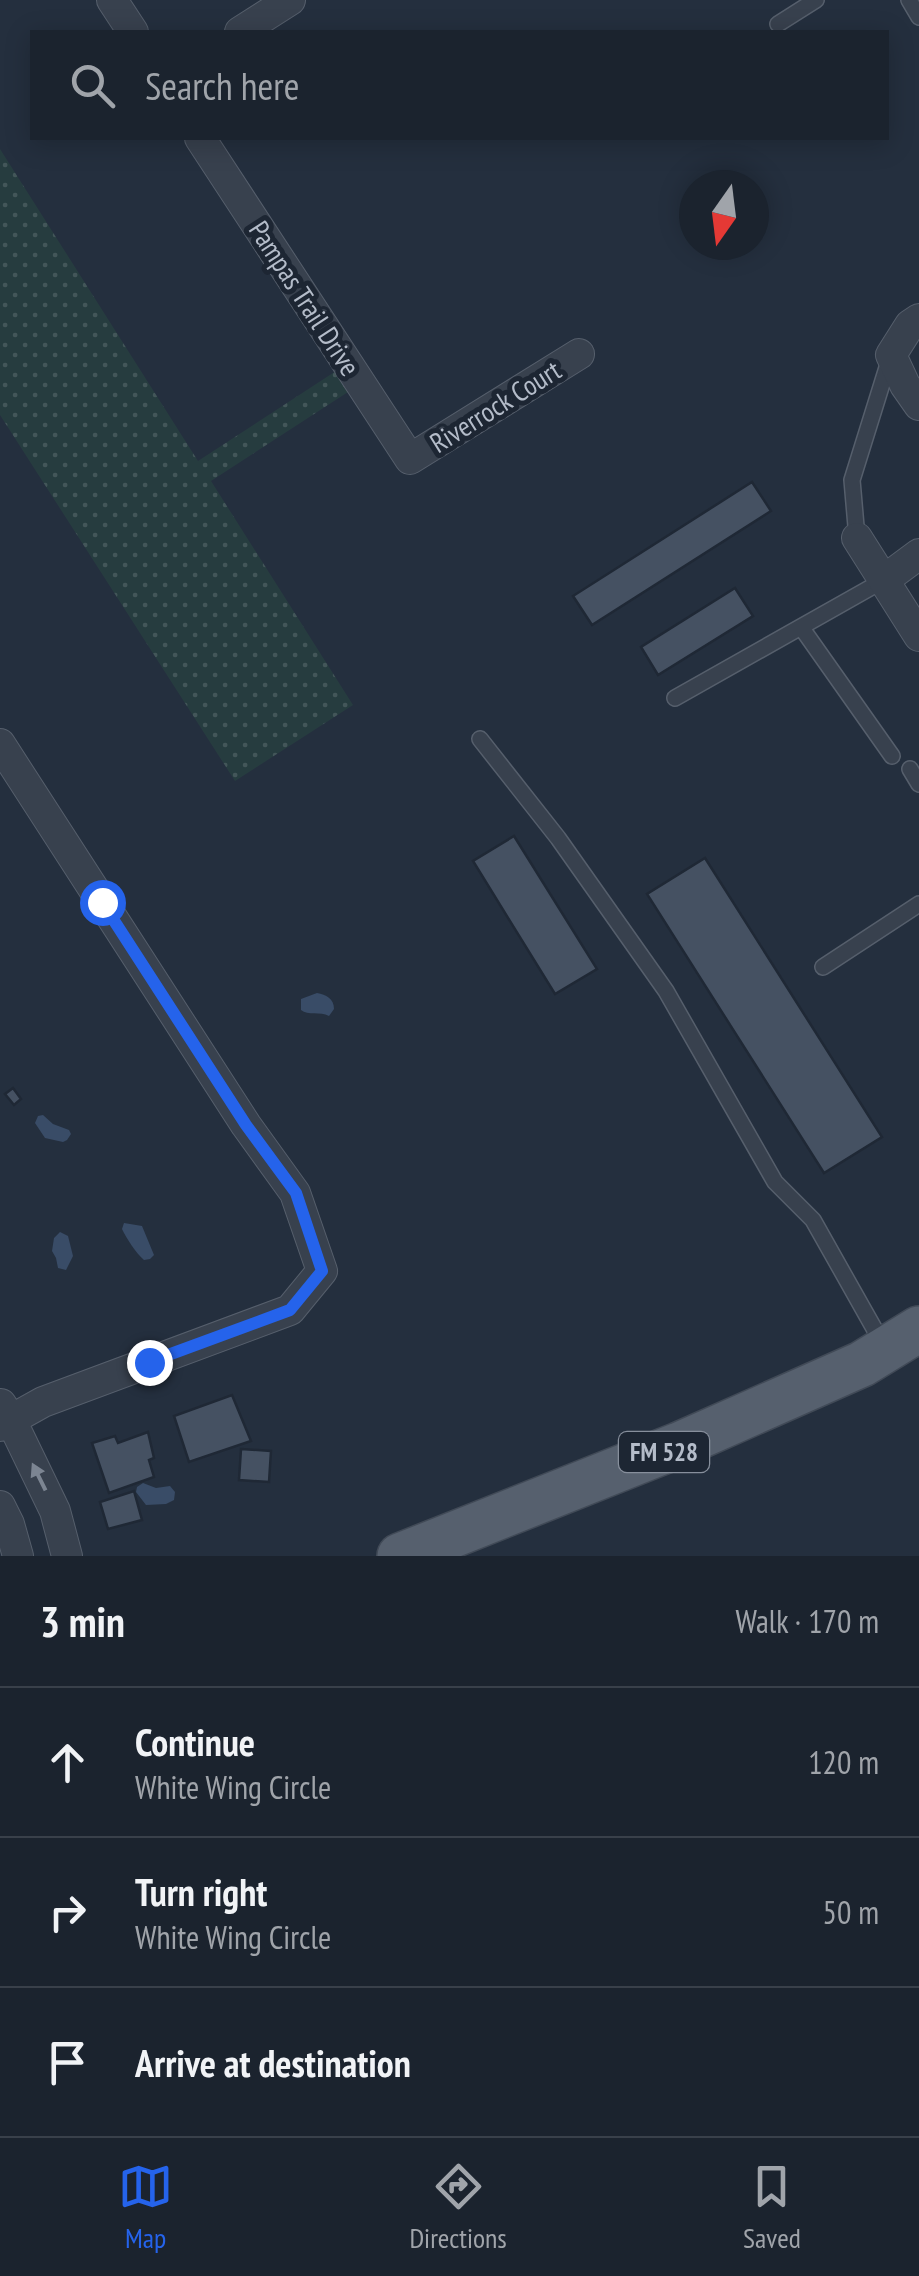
<!DOCTYPE html>
<meta charset="utf-8">
<style>
:root{--surface:#1b232e;--page:#242b36;--text:#f1f3f6;--muted:#a0a4aa;--line:#39404a;--accent:#2563eb}
body{margin:0;font-family:"PT Sans Narrow",sans-serif;background:var(--page);color:var(--text)}
.compass{position:absolute;left:679px;top:170px;width:90px;height:90px;border-radius:50%;background:var(--surface);box-shadow:0 5px 25px #0003;rotate:194deg}
.stop{position:absolute;width:30px;height:30px;margin:-22px;border:8px solid #2563eb;border-radius:50%;background:#fff}
.stop.end{background:#2563eb;border-color:#fff;box-shadow:0 2px 10px #0008}
.list{margin:0;padding:0;list-style:none}
h2{display:flex;justify-content:space-between;align-items:center;height:130px;margin:0;padding:0 40px;font-size:42px}
h2 small{font-size:32px;font-weight:400;color:var(--muted)}
.list li{display:grid;grid-template-columns:65px 1fr auto;gap:30px;align-items:center;box-sizing:border-box;height:150px;padding:0 40px;border-top:2px solid var(--line)}
.list b{display:block;font-size:38px;white-space:nowrap}
.list p{margin:0;font-size:32px;white-space:nowrap;color:var(--muted)}
.list em{font-size:32px;font-style:normal;color:var(--muted)}
.icon{flex:none;width:55px;height:55px;fill:none;stroke:currentColor;stroke-width:2;stroke-linecap:round;stroke-linejoin:round}
.map{position:relative;flex:none;width:919px;height:1556px;overflow:hidden}
.search{position:absolute;background:var(--surface);box-shadow:0 5px 25px #0003;left:30px;right:30px;top:30px;height:110px;display:flex;align-items:center;gap:25px;box-sizing:border-box;padding:0 35px;border-radius:0px;color:var(--muted);font-size:38px}
.sheet{height:580px;background:var(--surface)}
nav{display:flex;justify-content:space-around;align-items:center;box-sizing:border-box;height:140px;border-top:2px solid var(--line);background:var(--surface);font-size:28px;color:var(--muted)}
nav a{display:grid;justify-items:center;gap:5px}
nav .on{color:var(--accent)}
.map>svg:first-child{display:block}
.grass{fill:url(#grass-dots)}
.water{fill:#394c67}
.building{fill:#455162;stroke:#1f2835;stroke-width:2.5}
.lines{fill:none;stroke-linecap:round;stroke-linejoin:round}
.lane-casing{stroke:#565f6c;stroke-width:18}
.street-casing{stroke:#565f6c;stroke-width:32}
.primary-casing{stroke:#414a57;stroke-width:48}
.lane{stroke:#38414e;stroke-width:15}
.street{stroke:#38414e;stroke-width:30}
.primary{stroke:#56606e;stroke-width:45}
.oneway{fill:#7c8592}
.route{stroke:#2563eb;stroke-width:12}
.labels{text-anchor:middle;dominant-baseline:central;stroke-width:10;stroke-linejoin:round;paint-order:stroke}
.shield{fill:#1d2633;stroke:#878f9c;stroke-width:2.5}
.shield-label{font-size:25px;font-weight:bold;fill:#b4bcc9}
.street-label{font-size:28px;fill:#b4bcc9;stroke:#1d2633}
</style>
<div class="map">
<svg width="919" height="1556" viewBox="0 0 919 1556">
<defs>
<pattern id="grass-dots" width="8" height="8" patternUnits="userSpaceOnUse" patternTransform="scale(2.5)"><rect width="8" height="8" fill="#263c3f"/><path d="M2 2h.1M6 6h.1" fill="none" stroke="#435659" stroke-width="1.8" stroke-linecap="round"/></pattern>
</defs>
<rect width="100%" height="100%" fill="#242f3e"/>
<!-- grass -->
<path class="grass" d="M0,149L198,461L336,371L348,392L211,481L353,705L235,781L0,415Z"/>
<!-- water -->
<path class="water" d="M317,993C326,995 334,998 334,1009L329,1016C320,1011 308,1016 301,1010V999Z
M43,1115L53,1124L69,1130L71,1134L67,1140L63,1142L45,1138L35,1123L38,1116Z
M124,1223L142,1226L154,1255L150,1259L144,1260C135,1252 127,1239 122,1229Z
M60,1232L68,1236L73,1256L66,1270L58,1268L56,1258L52,1251L54,1238Z
M143,1483L156,1488L170,1486L175,1492L174,1500L166,1504L146,1505L136,1492L137,1487Z"/>
<!-- building -->
<path class="building" d="M752,482L771,511L592,625L573,596Z
M735,588L753,616L658,675L641,647Z
M514,836L597,969L555,994L473,861Z
M705,858L882,1137L824,1173L647,894Z
M13,1088L21,1099L14,1105L5,1094Z
M232,1395L251,1441L189,1462L174,1416Z
M148,1432L154,1458L149,1460L154,1477L109,1493L92,1443L115,1436L118,1443Z
M241,1449L271,1451L269,1482L239,1480Z
M134,1491L142,1520L108,1529L100,1502Z"/>
<g class="lines">
<defs>
<path id="lane" d="M909,0L919,17
M778,24L816,0
M857,538L852,480L890,358
M801,627L892,756
M675,698L884,580
M480,739L558,838L666,991L775,1182L813,1220L884,1346
M910,769L919,784
M823,967L919,904"/>
<path id="street" d="M112,0L133,32
M240,32L290,0
M200,138L410,459L579,354
M919,319L910,325L891,355L905,385L919,405
M857,538L919,636
M884,580L919,554
M0,744L246,1125L295,1193L322,1271L290,1310L43,1402L0,1426
M1,1404L11,1420L55,1511L67,1556
M0,1506L9,1524L18,1556"/>
<path id="primary" d="M400,1556L679,1445L862,1364L919,1329"/>
</defs>
<!-- lane casing -->
<use href="#lane" class="lane-casing"/>
<!-- street casing -->
<use href="#street" class="street-casing"/>
<!-- primary casing -->
<use href="#primary" class="primary-casing"/>
<!-- lane -->
<use href="#lane" class="lane"/>
<!-- street -->
<use href="#street" class="street"/>
<!-- primary -->
<use href="#primary" class="primary"/>
</g>
<!-- one-way arrows -->
<defs><path id="oneway-solid" d="M-6-.8H1V-3.2L6.5 0L1 3.2V.8H-6Z" transform="scale(2.5)"/></defs>
<use class="oneway" href="#oneway-solid" transform="translate(39 1477) rotate(-116)"/>
<g class="lines">
<!-- route -->
<path class="route" d="M102,902L246,1125L296,1193L322,1271L290,1310L149,1362"/>
</g>
<g class="labels">
<!-- shield labels -->
<rect class="shield" x="619" y="1432" width="90" height="40" rx="8"/>
<g class="shield-label">
<text x="664" y="1452">FM 528</text>
</g>
<!-- street labels -->
<g class="street-label">
<text transform="translate(305 298) rotate(57)">Pampas Trail Drive</text>
<text transform="translate(495 406) rotate(-32)">Riverrock Court</text>
</g>
</g>
</svg>
<svg class="compass" viewBox="-18 -18 36 36"><path d="M0-13l5 13h-10z" fill="#e53935"/><path d="M0 13l5-13h-10z" fill="#a0a4aa"/></svg>
<div class="stop" style="left:102px;top:902px"></div>
<div class="stop end" style="left:149px;top:1362px"></div>
<div class="search"><svg class="icon" aria-label="search" viewBox="0 0 24 24"><circle cx="10" cy="10" r="6"/><path d="M15 15l6 6"/></svg>Search here</div>
</div>
<section class="sheet">
<h2>3 min<small>Walk · 170 m</small></h2>
<ul class="list">
<li><svg class="icon" aria-label="ahead" viewBox="0 0 24 24"><path d="M12 20V5M6 11l6-6 6 6"/></svg><div><b>Continue</b><p>White Wing Circle</p></div><em>120 m</em></li>
<li><svg class="icon" aria-label="right" viewBox="0 0 24 24"><path d="M7 20v-9h11M14 6l5 5-5 5"/></svg><div><b>Turn right</b><p>White Wing Circle</p></div><em>50 m</em></li>
<li><svg class="icon" aria-label="arrive" viewBox="0 0 24 24"><path d="M6 21V4h12l-3 4 3 4H6"/></svg><div><b>Arrive at destination</b></div></li>
</ul>
</section>
<nav>
<a class="on"><svg class="icon" aria-label="map" viewBox="0 0 24 24"><path d="M3 6l6-2 6 2 6-2v14l-6 2-6-2-6 2zM9 4v14M15 6v14"/></svg>Map</a>
<a><svg class="icon" aria-label="directions" viewBox="0 0 24 24"><path d="M12 3l9 9-9 9-9-9zM9 14v-3h6M13 9l2 2-2 2"/></svg>Directions</a>
<a><svg class="icon" aria-label="saved" viewBox="0 0 24 24"><path d="M7 4h10v16l-5-4-5 4z"/></svg>Saved</a>
</nav>
